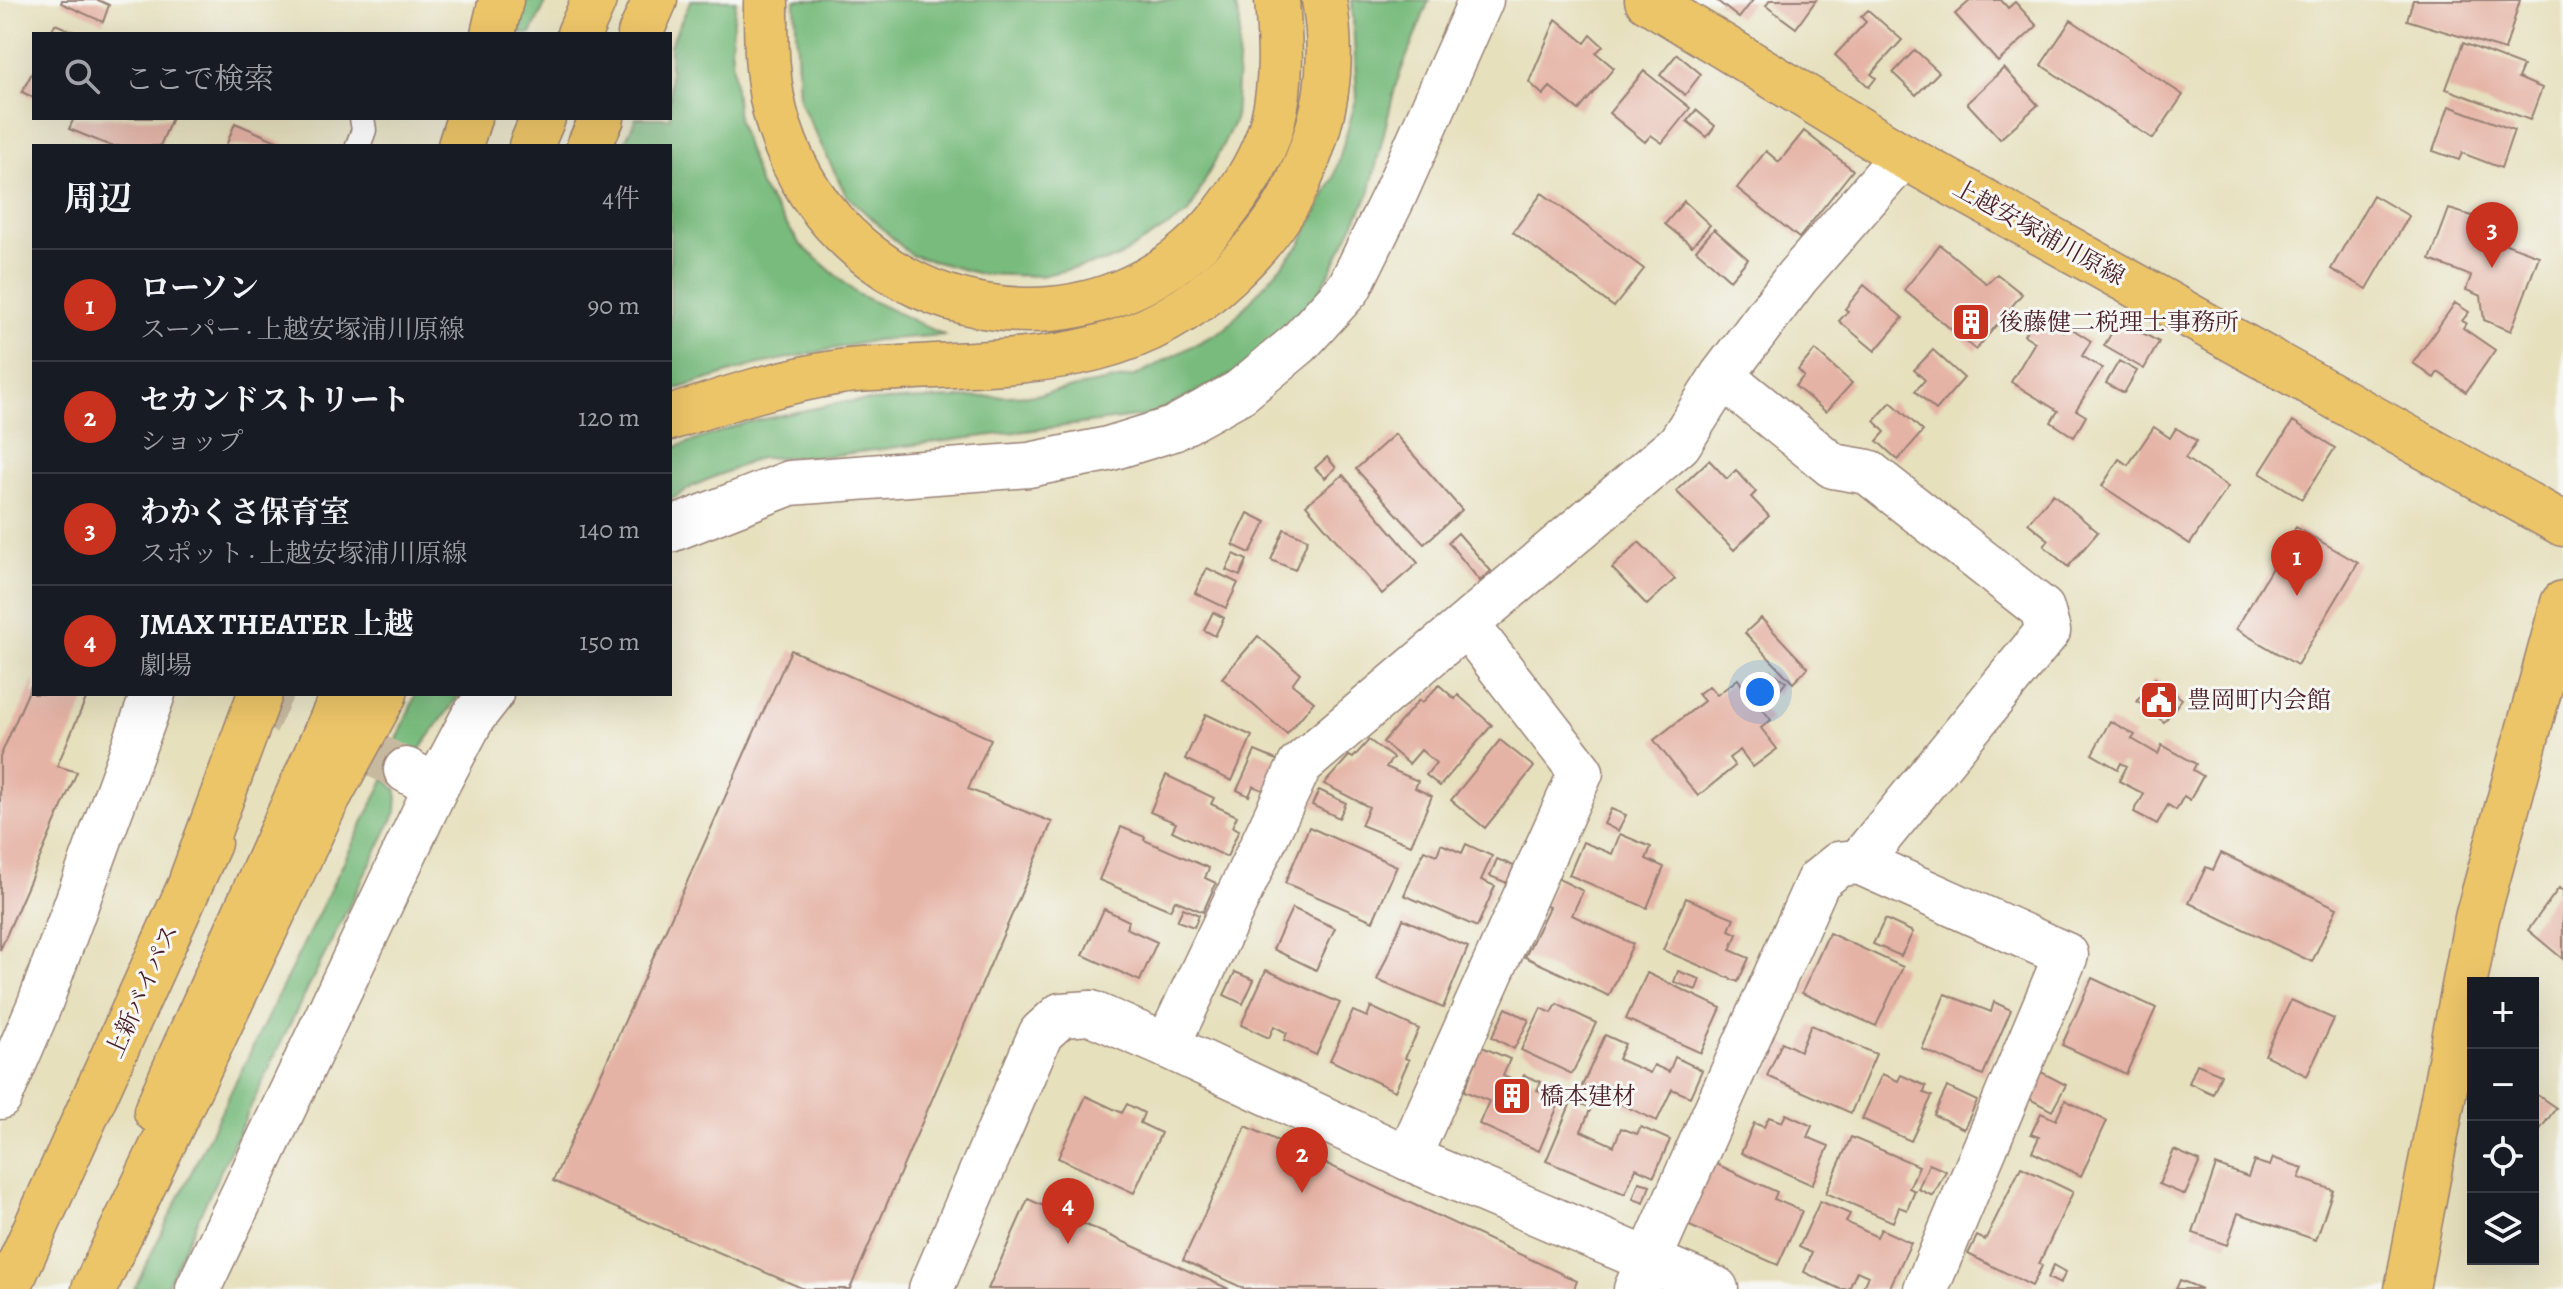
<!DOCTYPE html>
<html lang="ja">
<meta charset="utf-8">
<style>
:root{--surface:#171b24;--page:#20242c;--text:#f1f3f6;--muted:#9ea1a6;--line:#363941;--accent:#c8321e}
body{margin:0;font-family:Alegreya,"Noto Serif JP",serif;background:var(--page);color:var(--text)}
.controls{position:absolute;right:24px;bottom:24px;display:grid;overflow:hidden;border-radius:0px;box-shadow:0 8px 32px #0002}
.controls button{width:72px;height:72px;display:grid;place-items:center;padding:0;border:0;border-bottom:2px solid var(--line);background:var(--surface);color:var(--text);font:40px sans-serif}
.you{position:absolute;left:1760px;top:692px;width:28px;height:28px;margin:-20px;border:6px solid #fff;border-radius:50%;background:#1a73e8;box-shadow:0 0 0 12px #1a73e833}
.badge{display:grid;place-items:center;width:52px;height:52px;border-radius:50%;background:var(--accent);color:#fff;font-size:26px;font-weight:700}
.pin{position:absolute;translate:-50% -66px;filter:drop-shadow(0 2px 4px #0008)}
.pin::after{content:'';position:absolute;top:42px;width:28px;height:24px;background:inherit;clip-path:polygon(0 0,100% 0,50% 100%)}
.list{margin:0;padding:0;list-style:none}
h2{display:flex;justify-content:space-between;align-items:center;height:104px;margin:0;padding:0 32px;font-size:34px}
h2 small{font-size:26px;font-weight:400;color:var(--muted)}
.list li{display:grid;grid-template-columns:52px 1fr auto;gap:24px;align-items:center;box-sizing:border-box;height:112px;padding:0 32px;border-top:2px solid var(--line)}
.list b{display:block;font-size:30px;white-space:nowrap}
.list p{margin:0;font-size:26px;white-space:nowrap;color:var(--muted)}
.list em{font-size:26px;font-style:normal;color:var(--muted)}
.icon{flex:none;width:44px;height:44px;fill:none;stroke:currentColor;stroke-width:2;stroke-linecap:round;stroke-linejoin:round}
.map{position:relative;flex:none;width:2563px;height:1289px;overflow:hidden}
.search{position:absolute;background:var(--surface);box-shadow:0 8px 32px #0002;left:32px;top:32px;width:640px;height:88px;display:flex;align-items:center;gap:20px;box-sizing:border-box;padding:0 28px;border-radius:0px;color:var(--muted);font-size:30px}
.panel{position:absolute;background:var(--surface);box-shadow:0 8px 32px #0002;left:32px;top:144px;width:640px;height:552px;border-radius:0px}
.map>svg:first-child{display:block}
.forest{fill:#78bb7d;stroke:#616d54;stroke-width:2}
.building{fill:#e5b3a5}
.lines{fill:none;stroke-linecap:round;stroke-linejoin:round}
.minor-tunnel{stroke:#c7b9a0;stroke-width:44;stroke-dasharray:44 22;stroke-linecap:butt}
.service-casing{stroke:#988074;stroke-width:27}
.minor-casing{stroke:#988074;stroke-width:47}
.tertiary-casing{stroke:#988074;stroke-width:47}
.primary-casing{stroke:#988074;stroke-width:47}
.trunk-casing{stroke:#988074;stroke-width:47}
.motorway-casing{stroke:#988074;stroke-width:47}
.service{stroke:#fff;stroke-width:24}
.minor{stroke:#fff;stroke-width:44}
.tertiary{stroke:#fff;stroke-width:44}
.primary{stroke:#edc569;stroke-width:44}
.trunk{stroke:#edc569;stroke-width:44}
.motorway{stroke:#edc569;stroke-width:44}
.labels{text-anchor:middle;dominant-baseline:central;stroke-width:6;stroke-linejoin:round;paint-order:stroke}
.street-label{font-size:24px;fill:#4a1f2b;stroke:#f6f6f2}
.poi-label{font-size:24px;fill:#4a1f2b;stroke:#f6f6f2;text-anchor:start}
</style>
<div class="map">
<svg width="2563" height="1289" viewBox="0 0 2563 1289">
<rect width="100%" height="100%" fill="#f6f6f2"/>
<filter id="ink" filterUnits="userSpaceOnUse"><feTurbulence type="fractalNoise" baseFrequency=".0125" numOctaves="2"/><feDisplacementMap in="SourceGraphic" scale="16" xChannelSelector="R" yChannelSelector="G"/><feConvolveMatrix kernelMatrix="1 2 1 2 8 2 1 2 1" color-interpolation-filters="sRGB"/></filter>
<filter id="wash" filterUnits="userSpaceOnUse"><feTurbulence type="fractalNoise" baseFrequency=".006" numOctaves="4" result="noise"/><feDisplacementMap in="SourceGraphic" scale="32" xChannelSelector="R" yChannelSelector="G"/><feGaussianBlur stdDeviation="1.8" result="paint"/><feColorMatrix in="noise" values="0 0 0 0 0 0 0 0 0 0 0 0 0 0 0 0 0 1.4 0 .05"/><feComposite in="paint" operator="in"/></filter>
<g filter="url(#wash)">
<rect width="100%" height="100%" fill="#e6e0bd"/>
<!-- forest -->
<path class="forest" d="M526,0H547L531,34H519Z
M691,0H736L731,46L738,120L760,186L800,244L857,294L944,335L876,340L755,365L670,391V146H623L636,118H670V45Z
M795,0H1234L1240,23L1235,120L1189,213L1115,259L1040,276L980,274L911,255L846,195L799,100Z
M1352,0H1429L1396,84L1369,194L1320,292L1241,370L1151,415L827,456L759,458L695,485L670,500V449L745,423L844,402L1035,395L1135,376L1225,329L1300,245L1333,180L1357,97Z
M416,694H460L417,753L390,757Z
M385,778L397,791L396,812L284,1036L165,1289H134Z"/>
<g id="blocks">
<!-- building -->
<path class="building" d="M62,0H98L109,5L103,22L61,3Z
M1716,0H1753L1739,18Z
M1770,0H1816L1796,28L1766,6Z
M1971,0H2001L2008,8L2015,2L2037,26L1998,62L1955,14Z
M2413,0H2520L2505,50L2407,20Z
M1868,10L1902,40L1871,74L1876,78L1869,87L1835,55L1866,22L1861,17Z
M1556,19L1585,43L1591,35L1603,46L1596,53L1614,68L1579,110L1550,87L1543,95L1529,82Z
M2071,20L2183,95L2153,139L2041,65Z
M55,24L79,34H50Z
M2463,43L2523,66L2518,78L2542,88L2530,120L2446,89Z
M1915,50L1939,72L1916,95L1893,73Z
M1677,54L1701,74L1685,95L1660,75Z
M2004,68L2038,105L2000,139L1967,103Z
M34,69V98L22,92Z
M1644,71L1690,108L1662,143L1651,135L1645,142L1609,113Z
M2449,106L2514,130L2501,168L2462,153L2459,160L2433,151Z
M1696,110L1715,126L1707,137L1687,121Z
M74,118H172L160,146H111L69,129Z
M235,123L288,146H226Z
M1804,131L1853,170L1799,238L1737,188L1766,151L1779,162Z
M1542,193L1644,269L1614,307L1513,232Z
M2373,195L2409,216L2367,289L2331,269Z
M1684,201L1710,225L1692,246L1665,224Z
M2449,209L2509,227L2503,243L2539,256L2511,331L2484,320L2481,296L2466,290L2471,276L2430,260Z
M1714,229L1748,259L1730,280L1696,250Z
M1940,245L1987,284L1997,274L2022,294L1976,350L1904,290Z
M1864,285L1903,318L1875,351L1839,321L1848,311L1845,309Z
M2455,303L2469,312L2462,321L2466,323L2463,328L2495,350L2466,392L2438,372L2434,378L2413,363Z
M2036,315L2063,331L2066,325L2091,341L2082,356L2102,368L2076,410L2086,416L2074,437L2051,422L2058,411L2011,382L2035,342L2024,335Z
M2119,320L2159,342L2144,369L2104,346Z
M1815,350L1852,383L1826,412L1795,386L1804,376L1798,370Z
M1933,350L1964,378L1936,410L1915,391L1925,380L1914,370Z
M2119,361L2137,371L2124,393L2106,383Z
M1891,402L1923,431L1898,460L1877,441L1885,432L1874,421Z
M2293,421L2335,448L2302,499L2260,473Z
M2154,427L2170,438L2176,428L2197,441L2185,458L2228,487L2190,544L2102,486L2119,459L2128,465Z
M1395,434L1462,510L1424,544L1356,469Z
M1327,457L1336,468L1325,478L1315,468Z
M1709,460L1727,479L1736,470L1756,492L1751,497L1769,516L1734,550L1676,491Z
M1343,475L1418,563L1382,594L1306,505Z
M2053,494L2098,532L2068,567L2044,546L2049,540L2028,523Z
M1248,513L1266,522L1250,553L1233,545Z
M2296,527L2358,563L2297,665L2236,629Z
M1284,529L1308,539L1295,570L1271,560Z
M1458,533L1491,571L1480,581L1448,542Z
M1639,542L1675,579L1647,605L1612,568Z
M1234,554L1247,560L1240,576L1226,570Z
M1207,568L1238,583L1226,608L1195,593Z
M1213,612L1224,618L1215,636L1204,630Z
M1761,618L1808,668L1793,683L1745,633Z
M1258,636L1300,673L1292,684L1314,702L1287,734L1222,678Z
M791,650L991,739L968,789L1052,822L850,1289H804L553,1181Z
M1771,671L1786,682L1776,695L1762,683Z
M2155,678L2182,699L2164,722L2137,701Z
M34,679V694H88L57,766L77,772L0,950V757Z
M1738,679L1743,687L1753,679L1770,700L1761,707L1771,720L1761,728L1777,749L1753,767L1740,750L1729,758L1735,766L1698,796L1654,740L1704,701L1698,694L1709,686L1717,695Z
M1439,685L1455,699L1458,695L1492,725L1440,786L1426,775L1436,763L1421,750L1409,764L1383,742L1419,700L1422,703Z
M1206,714L1252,736L1232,781L1185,759Z
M2110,721L2135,735L2132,739L2158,754L2162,745L2196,764L2193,770L2203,776L2190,800L2184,796L2176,810L2168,805L2157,824L2134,812L2144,794L2119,781L2127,766L2121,763L2118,769L2092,754Z
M1369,740L1393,758L1386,767L1418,781L1415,788L1432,796L1411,845L1361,825L1369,807L1324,784L1349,756L1353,758Z
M1500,740L1534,767L1485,828L1451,800Z
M1255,751L1279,761L1265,791L1253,786L1249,796L1237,790Z
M1166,775L1214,798L1211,804L1237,816L1232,827L1239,830L1227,857L1172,831L1176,823L1150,812Z
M1319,790L1346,803L1339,818L1312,805Z
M1611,809L1626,815L1618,831L1604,824Z
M1121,827L1145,837L1144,840L1209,868L1205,878L1216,883L1203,912L1175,900L1170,910L1099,880Z
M1309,827L1397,866L1373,921L1285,883Z
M1620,834L1651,847L1646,859L1664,867L1647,908L1569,875L1583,842L1612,854Z
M1441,844L1462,853L1466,844L1492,856L1481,880L1495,886L1477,927L1404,895L1424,850L1437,855Z
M2221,853L2337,908L2312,962L2189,903L2206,867L2213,870Z
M1497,859L1514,866L1507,883L1490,876Z
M1557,878L1583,891L1572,915L1633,944L1609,996L1525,957L1549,907L1544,905Z
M2559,888L2563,891V959L2528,930Z
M1686,898L1734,918L1729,930L1737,934L1730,950L1749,958L1738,982L1663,950Z
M1183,908L1199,915L1194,927L1177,921Z
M1292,908L1335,928L1316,970L1273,949Z
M1104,909L1129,921L1126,928L1157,942L1140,981L1083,955Z
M1403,919L1468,947L1443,1008L1377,980Z
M1885,919L1913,932L1901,956L1873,944Z
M1829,933L1903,967L1876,1026L1802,993Z
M1266,970L1340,1003L1316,1055L1284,1040L1287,1033L1274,1026L1269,1038L1241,1025Z
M1678,971L1700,979L1696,990L1674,982Z
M1235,972L1254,980L1243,1004L1224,995Z
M1647,973L1721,1008L1701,1053L1626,1019Z
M2092,978L2156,1008L2126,1074L2062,1045Z
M1945,994L1991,1012L1994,1002L2011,1010L1983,1075L1922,1049Z
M2291,1000L2334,1019L2307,1076L2265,1055Z
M1557,1004L1596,1023L1572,1074L1521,1050L1541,1008L1552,1013Z
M1371,1007L1419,1029L1405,1058L1409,1060L1395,1091L1330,1060L1353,1011L1367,1017Z
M1506,1008L1529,1020L1514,1049L1492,1037Z
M1811,1025L1876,1054L1851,1113L1767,1076L1782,1042L1800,1051Z
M1605,1035L1625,1044L1618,1059L1650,1073L1654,1065L1669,1072L1675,1057L1702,1070L1690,1097L1672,1089L1657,1121L1582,1086Z
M1482,1047L1510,1059L1503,1076L1520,1083L1524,1075L1541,1082L1537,1090L1560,1101L1539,1151L1479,1124L1489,1101L1464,1091Z
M2197,1064L2221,1074L2213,1094L2189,1083Z
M2041,1072L2066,1085L2052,1111L2028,1098Z
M1882,1074L1898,1081L1901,1075L1926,1086L1924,1093L1932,1096L1911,1141L1862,1119Z
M1947,1087L1977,1101L1964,1129L1934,1115Z
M2533,1092L2556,1108L2536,1135L2533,1133Z
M1086,1096L1122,1113L1127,1104L1144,1113L1140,1123L1161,1133L1134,1193L1058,1158Z
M1572,1100L1591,1108L1581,1131L1614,1146L1621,1128L1637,1134L1641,1127L1670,1140L1654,1176L1636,1168L1625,1194L1546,1161Z
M2065,1100L2107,1121L2081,1176L2032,1152L2039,1137L2031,1134L2041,1113L2056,1120Z
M1786,1114L1812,1126L1807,1137L1829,1146L1812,1185L1741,1153L1754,1123L1764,1127L1769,1117L1782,1122Z
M1246,1126L1577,1281L1574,1289H1245L1183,1260Z
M1851,1137L1919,1166L1909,1188L1915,1191L1907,1210L1899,1207L1893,1222L1826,1193Z
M2174,1150L2200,1161L2185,1195L2159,1184Z
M2273,1158L2303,1168L2299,1178L2333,1190L2316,1240L2238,1213L2227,1245L2193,1233L2216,1165L2248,1177L2254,1161L2270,1166Z
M1712,1162L1777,1192L1774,1199L1802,1211L1778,1265L1685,1224Z
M1929,1164L1946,1171L1933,1196L1918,1189Z
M2021,1167L2073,1192L2039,1264L2042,1266L2032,1286L1968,1254L1977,1236L1985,1240Z
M1639,1182L1650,1185L1644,1203L1633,1199Z
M1028,1199L1229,1289H988Z
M1820,1201L1850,1214L1846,1222L1877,1237L1881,1229L1911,1243L1889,1289H1862L1868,1276L1857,1271L1849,1289H1840L1804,1272L1812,1253L1799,1247Z
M2054,1265L2066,1272L2060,1284L2048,1278Z
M2180,1280L2202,1289H2176Z"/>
</g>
</g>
<g filter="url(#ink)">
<use href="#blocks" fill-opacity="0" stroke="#988074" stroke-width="2"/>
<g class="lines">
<!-- minor-tunnel -->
<path class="minor-tunnel" d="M246,694L406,770"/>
<defs>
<path id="service" d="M358,146L364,130L362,118"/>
<path id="minor" d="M1722,376L1833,466L1868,472L2042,609L2048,631L1859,862
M406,770L436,787
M1167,1046L1300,765L1679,444L1722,376L1797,277L1903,156
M0,1097L39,1006L153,694
M1408,1158L1581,772L1467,625
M931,1289L1041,1033L1061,1015L1091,1013
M1636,1289L1818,881L1839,864L1859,862L2066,955L1926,1289"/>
<path id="tertiary" d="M670,530L790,483L1029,465L1108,449L1173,429L1240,392L1299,343L1349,288L1395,194L1481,0
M1091,1013L1167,1046L1408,1158L1716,1289
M198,1289L436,787L473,717L491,694"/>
<path id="primary" d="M1647,0L1903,156L2563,524
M2407,1289L2477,918L2563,603"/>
<path id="trunk" d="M579,34L594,0
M640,34L655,0
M531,146L543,118
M589,146L602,118
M156,1111L343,694
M8,1289L209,843"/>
<path id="motorway" d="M766,0C766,41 766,86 779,126C843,328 1110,379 1233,201C1250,177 1266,149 1273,120C1283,80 1280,41 1277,0
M493,34L501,0
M460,146L469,118
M670,418C726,399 781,381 840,372C859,369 880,369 900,368C1025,360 1132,367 1229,274C1257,248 1282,218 1298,183C1325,121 1336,68 1324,0
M192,878L260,694
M94,1289L327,800L385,694"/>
</defs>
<!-- service casing -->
<use href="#service" class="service-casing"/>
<!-- minor casing -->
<use href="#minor" class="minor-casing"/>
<!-- tertiary casing -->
<use href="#tertiary" class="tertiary-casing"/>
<!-- primary casing -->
<use href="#primary" class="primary-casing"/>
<!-- trunk casing -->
<use href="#trunk" class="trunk-casing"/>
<!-- motorway casing -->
<use href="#motorway" class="motorway-casing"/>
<!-- service -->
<use href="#service" class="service"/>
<!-- minor -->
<use href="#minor" class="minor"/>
<!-- tertiary -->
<use href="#tertiary" class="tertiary"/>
<!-- primary -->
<use href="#primary" class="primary"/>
<!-- trunk -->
<use href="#trunk" class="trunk"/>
<!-- motorway -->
<use href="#motorway" class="motorway"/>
</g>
</g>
<!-- icons -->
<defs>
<symbol id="building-square" viewBox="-11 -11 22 22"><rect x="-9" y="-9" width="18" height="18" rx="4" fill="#c8321e" stroke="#f6f6f2"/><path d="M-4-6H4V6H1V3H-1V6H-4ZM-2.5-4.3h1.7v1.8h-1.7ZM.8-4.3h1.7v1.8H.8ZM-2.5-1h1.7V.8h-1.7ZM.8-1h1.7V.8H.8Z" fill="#fff"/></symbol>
<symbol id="civic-square" viewBox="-11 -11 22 22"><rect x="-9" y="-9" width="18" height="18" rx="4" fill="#c8321e" stroke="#f6f6f2"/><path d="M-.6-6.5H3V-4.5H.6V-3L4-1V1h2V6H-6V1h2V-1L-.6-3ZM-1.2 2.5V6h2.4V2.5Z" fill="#fff"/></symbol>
</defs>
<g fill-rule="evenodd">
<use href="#building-square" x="1949" y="300" width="44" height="44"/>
<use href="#civic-square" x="2137" y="678" width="44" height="44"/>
<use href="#building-square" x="1490" y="1074" width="44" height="44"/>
</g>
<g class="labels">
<!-- street labels -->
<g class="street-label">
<text transform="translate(2039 232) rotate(29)">上越安塚浦川原線</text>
<text transform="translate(142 991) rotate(-66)">上新バイパス</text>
</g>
<!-- poi labels -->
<g class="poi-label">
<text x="1999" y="322">後藤健二税理士事務所</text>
<text x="2187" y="700">豊岡町内会館</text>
<text x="1540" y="1096">橋本建材</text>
</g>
</g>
</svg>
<div class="controls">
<button>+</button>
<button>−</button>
<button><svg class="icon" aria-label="locate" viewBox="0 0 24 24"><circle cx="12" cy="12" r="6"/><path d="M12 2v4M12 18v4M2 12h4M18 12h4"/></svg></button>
<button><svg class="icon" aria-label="layers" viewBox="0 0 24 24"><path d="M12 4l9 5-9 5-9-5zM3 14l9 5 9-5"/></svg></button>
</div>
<div class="you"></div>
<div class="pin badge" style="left:2297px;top:596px">1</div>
<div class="pin badge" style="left:1302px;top:1193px">2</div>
<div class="pin badge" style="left:2492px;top:268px">3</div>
<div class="pin badge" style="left:1068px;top:1244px">4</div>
<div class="search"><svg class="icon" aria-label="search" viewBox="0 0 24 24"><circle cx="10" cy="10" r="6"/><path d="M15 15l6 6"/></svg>ここで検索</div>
<section class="panel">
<h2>周辺<small>4件</small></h2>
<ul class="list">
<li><span class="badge">1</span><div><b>ローソン</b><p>スーパー · 上越安塚浦川原線</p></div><em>90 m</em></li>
<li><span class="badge">2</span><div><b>セカンドストリート</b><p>ショップ</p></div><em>120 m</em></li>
<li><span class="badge">3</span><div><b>わかくさ保育室</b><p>スポット · 上越安塚浦川原線</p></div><em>140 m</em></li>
<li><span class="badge">4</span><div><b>JMAX THEATER 上越</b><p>劇場</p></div><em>150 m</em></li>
</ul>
</section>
</div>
